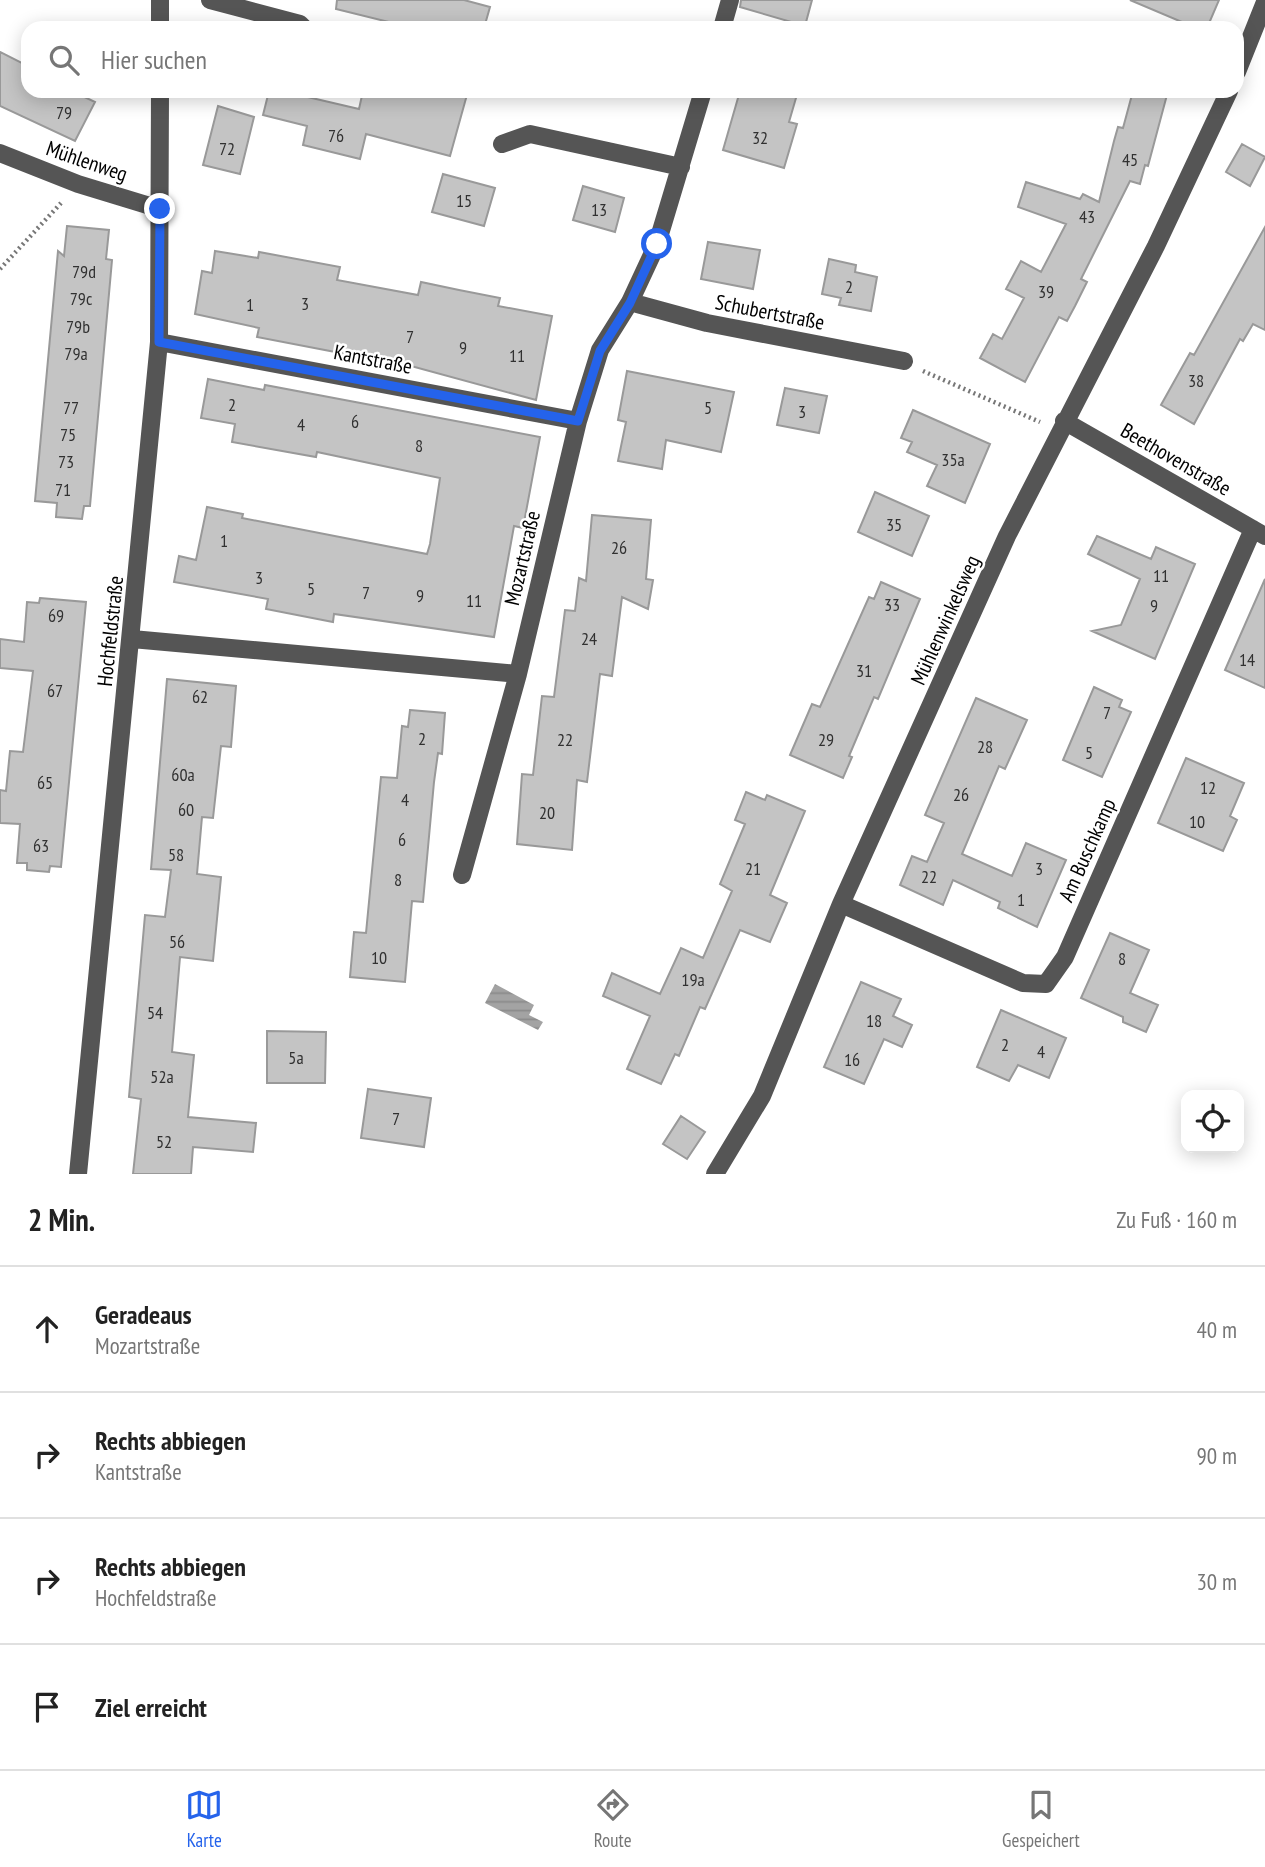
<!DOCTYPE html>
<html lang="de">
<meta charset="utf-8">
<style>
:root{--surface:#fff;--page:#f6f6f6;--text:#222;--muted:#767676;--line:#e0e0e0;--accent:#2563eb}
body{margin:0;font-family:"PT Sans Narrow",sans-serif;background:var(--page);color:var(--text)}
.controls{position:absolute;right:21px;bottom:21px;display:grid;overflow:hidden;border-radius:14px;box-shadow:0 4px 18px #0003}
.controls button{width:63px;height:63px;display:grid;place-items:center;padding:0;border:0;border-bottom:2px solid var(--line);background:var(--surface);color:var(--text);font:35px sans-serif}
.stop{position:absolute;width:21px;height:21px;margin:-16px;border:5px solid #2563eb;border-radius:50%;background:#fff}
.stop.end{background:#2563eb;border-color:#fff;box-shadow:0 2px 7px #0008}
.list{margin:0;padding:0;list-style:none}
h2{display:flex;justify-content:space-between;align-items:center;height:91px;margin:0;padding:0 28px;font-size:30px}
h2 small{font-size:23px;font-weight:400;color:var(--muted)}
.list li{display:grid;grid-template-columns:46px 1fr auto;gap:21px;align-items:center;box-sizing:border-box;height:126px;padding:0 28px;border-top:2px solid var(--line)}
.list b{display:block;font-size:26px;white-space:nowrap}
.list p{margin:0;font-size:23px;white-space:nowrap;color:var(--muted)}
.list em{font-size:23px;font-style:normal;color:var(--muted)}
.icon{flex:none;width:38px;height:38px;fill:none;stroke:currentColor;stroke-width:2;stroke-linecap:round;stroke-linejoin:round}
.map{position:relative;flex:none;width:1265px;height:1174px;overflow:hidden}
.search{position:absolute;background:var(--surface);box-shadow:0 4px 18px #0003;left:21px;right:21px;top:21px;height:77px;display:flex;align-items:center;gap:18px;box-sizing:border-box;padding:0 24px;border-radius:21px;color:var(--muted);font-size:26px}
.sheet{height:595px;background:var(--surface)}
nav{display:flex;justify-content:space-around;align-items:center;box-sizing:border-box;height:98px;border-top:2px solid var(--line);background:var(--surface);font-size:19px;color:var(--muted)}
nav a{display:grid;justify-items:center;gap:4px}
nav .on{color:var(--accent)}
.map>svg:first-child{display:block}
.water{fill:url(#water-rules)}
.building{fill:#c4c4c4;stroke:#999;stroke-width:2}
.lines{fill:none;stroke-linecap:round;stroke-linejoin:round}
.path{stroke:#777;stroke-width:4.5;stroke-dasharray:2 3.5;stroke-linecap:butt}
.minor{stroke:#555;stroke-width:18}
.route{stroke:#2563eb;stroke-width:9}
.labels{text-anchor:middle;dominant-baseline:central;stroke-width:5;stroke-linejoin:round;paint-order:stroke}
.number-label{font-size:18px;fill:#313131}
.street-label{font-size:21px;fill:#000;stroke:#fff}
</style>
<div class="map">
<svg width="1265" height="1174" viewBox="0 0 1265 1174">
<defs>
<pattern id="water-rules" width="6" height="5" patternUnits="userSpaceOnUse" patternTransform="scale(1.75)"><rect width="6" height="5" fill="#a3a3a3"/><path d="M0 2.5h6" fill="none" stroke="#8b8b8b"/></pattern>
</defs>
<rect width="100%" height="100%" fill="#fff"/>
<!-- water -->
<path class="water" d="M495,984L534,1005L529,1015L543,1022L538,1030L485,1003Z"/>
<!-- building -->
<path class="building" d="M337,0H464L490,7L484,28H413L336,9Z
M741,0H812L805,26L740,7Z
M1130,0H1219L1207,28H1196Z
M0,52L28,66V91H72L95,102L75,141L0,106Z
M269,91H282L359,109L363,91H468L450,156L366,134L360,159L303,145L307,126L263,115Z
M740,91H798L789,122L797,124L784,168L723,150Z
M1133,91H1168L1148,166L1145,165L1140,184L1130,181L1081,279L1087,282L1075,306L1067,321L1059,317L1025,382L980,358L993,334L1002,339L1024,298L1006,289L1021,261L1041,272L1066,224L1018,207L1026,182L1080,199L1083,194L1099,202L1114,141L1118,127L1123,128Z
M218,106L254,117L240,174L203,165Z
M1242,144L1265,157L1250,186L1226,172Z
M443,174L495,188L484,226L432,212Z
M583,186L624,198L615,232L573,220Z
M67,226L109,230L106,259L112,260L90,506H84L82,519L56,517L57,503L35,501L58,251L64,256Z
M1265,227V330L1253,324L1243,341L1240,339L1194,424L1161,405L1190,353L1194,355Z
M708,242L760,250L753,289L701,279Z
M215,251L258,258L259,252L340,267L337,280L418,295L421,282L459,290L500,298L498,306L552,316L536,400L378,357L377,360L257,337L259,328L195,314L202,271L212,273Z
M829,259L856,265L855,272L877,277L871,311L839,305L841,298L822,294Z
M627,371L734,392L721,452L666,440L662,469L618,461L626,422L618,420Z
M208,379L264,390L265,385L540,437L523,528L514,526L494,637L334,614L333,622L266,609L268,599L174,582L179,556L196,560L207,507L243,514L242,518L427,554L430,544L440,478L317,452L316,457L232,442L235,424L201,418Z
M785,388L827,396L819,433L777,425Z
M913,410L990,444L965,503L927,486L937,465L907,452L912,442L901,438Z
M875,492L929,516L912,556L858,532Z
M592,515L651,520L646,579L653,580L648,609L622,597L612,676L600,674L587,782L577,780L572,850L517,844L522,774L533,775L542,696L554,697L565,610L575,611L579,578L586,581Z
M1097,536L1151,559L1156,547L1195,564L1155,659L1092,631L1121,625L1140,579L1088,554Z
M1265,579V688L1225,670Z
M881,582L920,599L878,699L874,697L849,756L852,757L843,778L790,755L812,704L820,707L869,597L874,599Z
M40,598L86,602L61,867L50,866L49,872L27,870V863H17L20,824L0,823V790L6,791L10,751L23,752L33,671L0,668V639L24,642L27,602L39,603Z
M167,679L236,686L231,747L221,746L213,818L202,817L197,874L221,877L213,961L180,957L172,1052L194,1055L188,1117L256,1123L253,1152L193,1147L191,1174H133L141,1099L129,1097L145,915L165,917L171,870L151,869Z
M1094,687L1122,700L1119,707L1131,712L1102,777L1063,760Z
M976,698L1027,720L1005,769L999,766L962,854L1012,876L1026,843L1066,860L1037,927L998,908L1000,902L953,880L943,905L900,885L912,856L927,862L944,823L925,815Z
M410,710L445,713L442,754L438,753L434,782L423,902L412,901L405,982L350,977L354,932L366,933L381,777L397,778L402,726L408,727Z
M1186,758L1244,783L1230,816L1237,820L1223,851L1158,823Z
M746,792L765,800L767,795L805,811L770,895L787,903L770,942L740,930L705,1009L700,1007L679,1056L675,1054L661,1084L627,1069L650,1016L603,996L612,973L660,994L681,948L703,958L732,891L720,884L745,824L735,820Z
M1110,933L1149,950L1130,993L1158,1005L1146,1032L1123,1022V1017L1081,998Z
M861,982L901,999L893,1016L912,1025L902,1047L884,1039L864,1084L824,1067Z
M1001,1010L1066,1038L1049,1078L1018,1065L1009,1081L977,1067Z
M267,1031L326,1032L325,1083H267Z
M368,1089L431,1098L424,1147L361,1138Z
M681,1116L705,1132L687,1159L663,1144Z"/>
<g class="lines">
<!-- path -->
<path class="path" d="M0,269L61,203
M923,371L1040,422"/>
<!-- minor -->
<path class="minor" d="M210,0L300,24L304,28
M160,28V0
M722,28L730,0
M1237,72L1265,2
M502,144L530,134L681,167
M0,153L78,184L160,209
M630,302L707,323L904,361
M159,342L578,421
M1064,421L1265,536
M132,639L518,674
M462,875L518,674L578,421L600,350L630,302L657,244L703,91
M841,904L1023,983L1046,984L1065,957L1253,529
M78,1174L159,342L160,91
M715,1174L762,1096L841,904L1007,536L1156,246L1229,91"/>
</g>
<g class="lines">
<!-- route -->
<path class="route" d="M160,209L159,342L578,421L600,351L630,303L657,244"/>
</g>
<g class="labels">
<!-- number labels -->
<g class="number-label">
<text x="64" y="112">79</text>
<text x="336" y="135">76</text>
<text x="760" y="137">32</text>
<text x="227" y="148">72</text>
<text x="1130" y="159">45</text>
<text x="464" y="200">15</text>
<text x="599" y="209">13</text>
<text x="1087" y="216">43</text>
<text x="84" y="271">79d</text>
<text x="849" y="286">2</text>
<text x="1046" y="291">39</text>
<text x="81" y="298">79c</text>
<text x="305" y="303">3</text>
<text x="250" y="304">1</text>
<text x="78" y="326">79b</text>
<text x="410" y="336">7</text>
<text x="463" y="347">9</text>
<text x="76" y="353">79a</text>
<text x="517" y="355">11</text>
<text x="1196" y="380">38</text>
<text x="232" y="404">2</text>
<text x="71" y="407">77</text>
<text x="708" y="407">5</text>
<text x="802" y="411">3</text>
<text x="355" y="421">6</text>
<text x="301" y="424">4</text>
<text x="68" y="434">75</text>
<text x="419" y="445">8</text>
<text x="953" y="459">35a</text>
<text x="66" y="461">73</text>
<text x="63" y="489">71</text>
<text x="894" y="524">35</text>
<text x="224" y="540">1</text>
<text x="619" y="547">26</text>
<text x="1161" y="575">11</text>
<text x="259" y="577">3</text>
<text x="311" y="588">5</text>
<text x="366" y="592">7</text>
<text x="420" y="595">9</text>
<text x="474" y="600">11</text>
<text x="892" y="604">33</text>
<text x="1154" y="605">9</text>
<text x="56" y="615">69</text>
<text x="589" y="638">24</text>
<text x="1247" y="659">14</text>
<text x="864" y="670">31</text>
<text x="55" y="690">67</text>
<text x="200" y="696">62</text>
<text x="1107" y="712">7</text>
<text x="422" y="738">2</text>
<text x="565" y="739">22</text>
<text x="826" y="739">29</text>
<text x="985" y="746">28</text>
<text x="1089" y="752">5</text>
<text x="183" y="774">60a</text>
<text x="45" y="782">65</text>
<text x="1208" y="787">12</text>
<text x="961" y="794">26</text>
<text x="405" y="799">4</text>
<text x="186" y="809">60</text>
<text x="547" y="812">20</text>
<text x="1197" y="821">10</text>
<text x="402" y="839">6</text>
<text x="41" y="845">63</text>
<text x="176" y="854">58</text>
<text x="753" y="868">21</text>
<text x="1039" y="868">3</text>
<text x="929" y="876">22</text>
<text x="398" y="879">8</text>
<text x="1021" y="899">1</text>
<text x="177" y="941">56</text>
<text x="379" y="957">10</text>
<text x="1122" y="958">8</text>
<text x="693" y="979">19a</text>
<text x="155" y="1012">54</text>
<text x="874" y="1020">18</text>
<text x="1005" y="1044">2</text>
<text x="1041" y="1051">4</text>
<text x="296" y="1057">5a</text>
<text x="852" y="1059">16</text>
<text x="162" y="1076">52a</text>
<text x="396" y="1118">7</text>
<text x="164" y="1141">52</text>
</g>
<!-- street labels -->
<g class="street-label">
<text transform="translate(87 161) rotate(19)">Mühlenweg</text>
<text transform="translate(770 312) rotate(11)">Schubertstraße</text>
<text transform="translate(373 359) rotate(11)">Kantstraße</text>
<text transform="translate(1176 459) rotate(30)">Beethovenstraße</text>
<text transform="translate(522 558) rotate(-77)">Mozartstraße</text>
<text transform="translate(945 620) rotate(-66)">Mühlenwinkelsweg</text>
<text transform="translate(110 631) rotate(-84)">Hochfeldstraße</text>
<text transform="translate(1087 850) rotate(-66)">Am Buschkamp</text>
</g>
</g>
</svg>
<div class="controls">
<button><svg class="icon" aria-label="locate" viewBox="0 0 24 24"><circle cx="12" cy="12" r="6"/><path d="M12 2v4M12 18v4M2 12h4M18 12h4"/></svg></button>
</div>
<div class="stop" style="left:657px;top:244px"></div>
<div class="stop end" style="left:160px;top:209px"></div>
<div class="search"><svg class="icon" aria-label="search" viewBox="0 0 24 24"><circle cx="10" cy="10" r="6"/><path d="M15 15l6 6"/></svg>Hier suchen</div>
</div>
<section class="sheet">
<h2>2 Min.<small>Zu Fuß · 160 m</small></h2>
<ul class="list">
<li><svg class="icon" aria-label="ahead" viewBox="0 0 24 24"><path d="M12 20V5M6 11l6-6 6 6"/></svg><div><b>Geradeaus</b><p>Mozartstraße</p></div><em>40 m</em></li>
<li><svg class="icon" aria-label="right" viewBox="0 0 24 24"><path d="M7 20v-9h11M14 6l5 5-5 5"/></svg><div><b>Rechts abbiegen</b><p>Kantstraße</p></div><em>90 m</em></li>
<li><svg class="icon" aria-label="right" viewBox="0 0 24 24"><path d="M7 20v-9h11M14 6l5 5-5 5"/></svg><div><b>Rechts abbiegen</b><p>Hochfeldstraße</p></div><em>30 m</em></li>
<li><svg class="icon" aria-label="arrive" viewBox="0 0 24 24"><path d="M6 21V4h12l-3 4 3 4H6"/></svg><div><b>Ziel erreicht</b></div></li>
</ul>
</section>
<nav>
<a class="on"><svg class="icon" aria-label="map" viewBox="0 0 24 24"><path d="M3 6l6-2 6 2 6-2v14l-6 2-6-2-6 2zM9 4v14M15 6v14"/></svg>Karte</a>
<a><svg class="icon" aria-label="directions" viewBox="0 0 24 24"><path d="M12 3l9 9-9 9-9-9zM9 14v-3h6M13 9l2 2-2 2"/></svg>Route</a>
<a><svg class="icon" aria-label="saved" viewBox="0 0 24 24"><path d="M7 4h10v16l-5-4-5 4z"/></svg>Gespeichert</a>
</nav>
